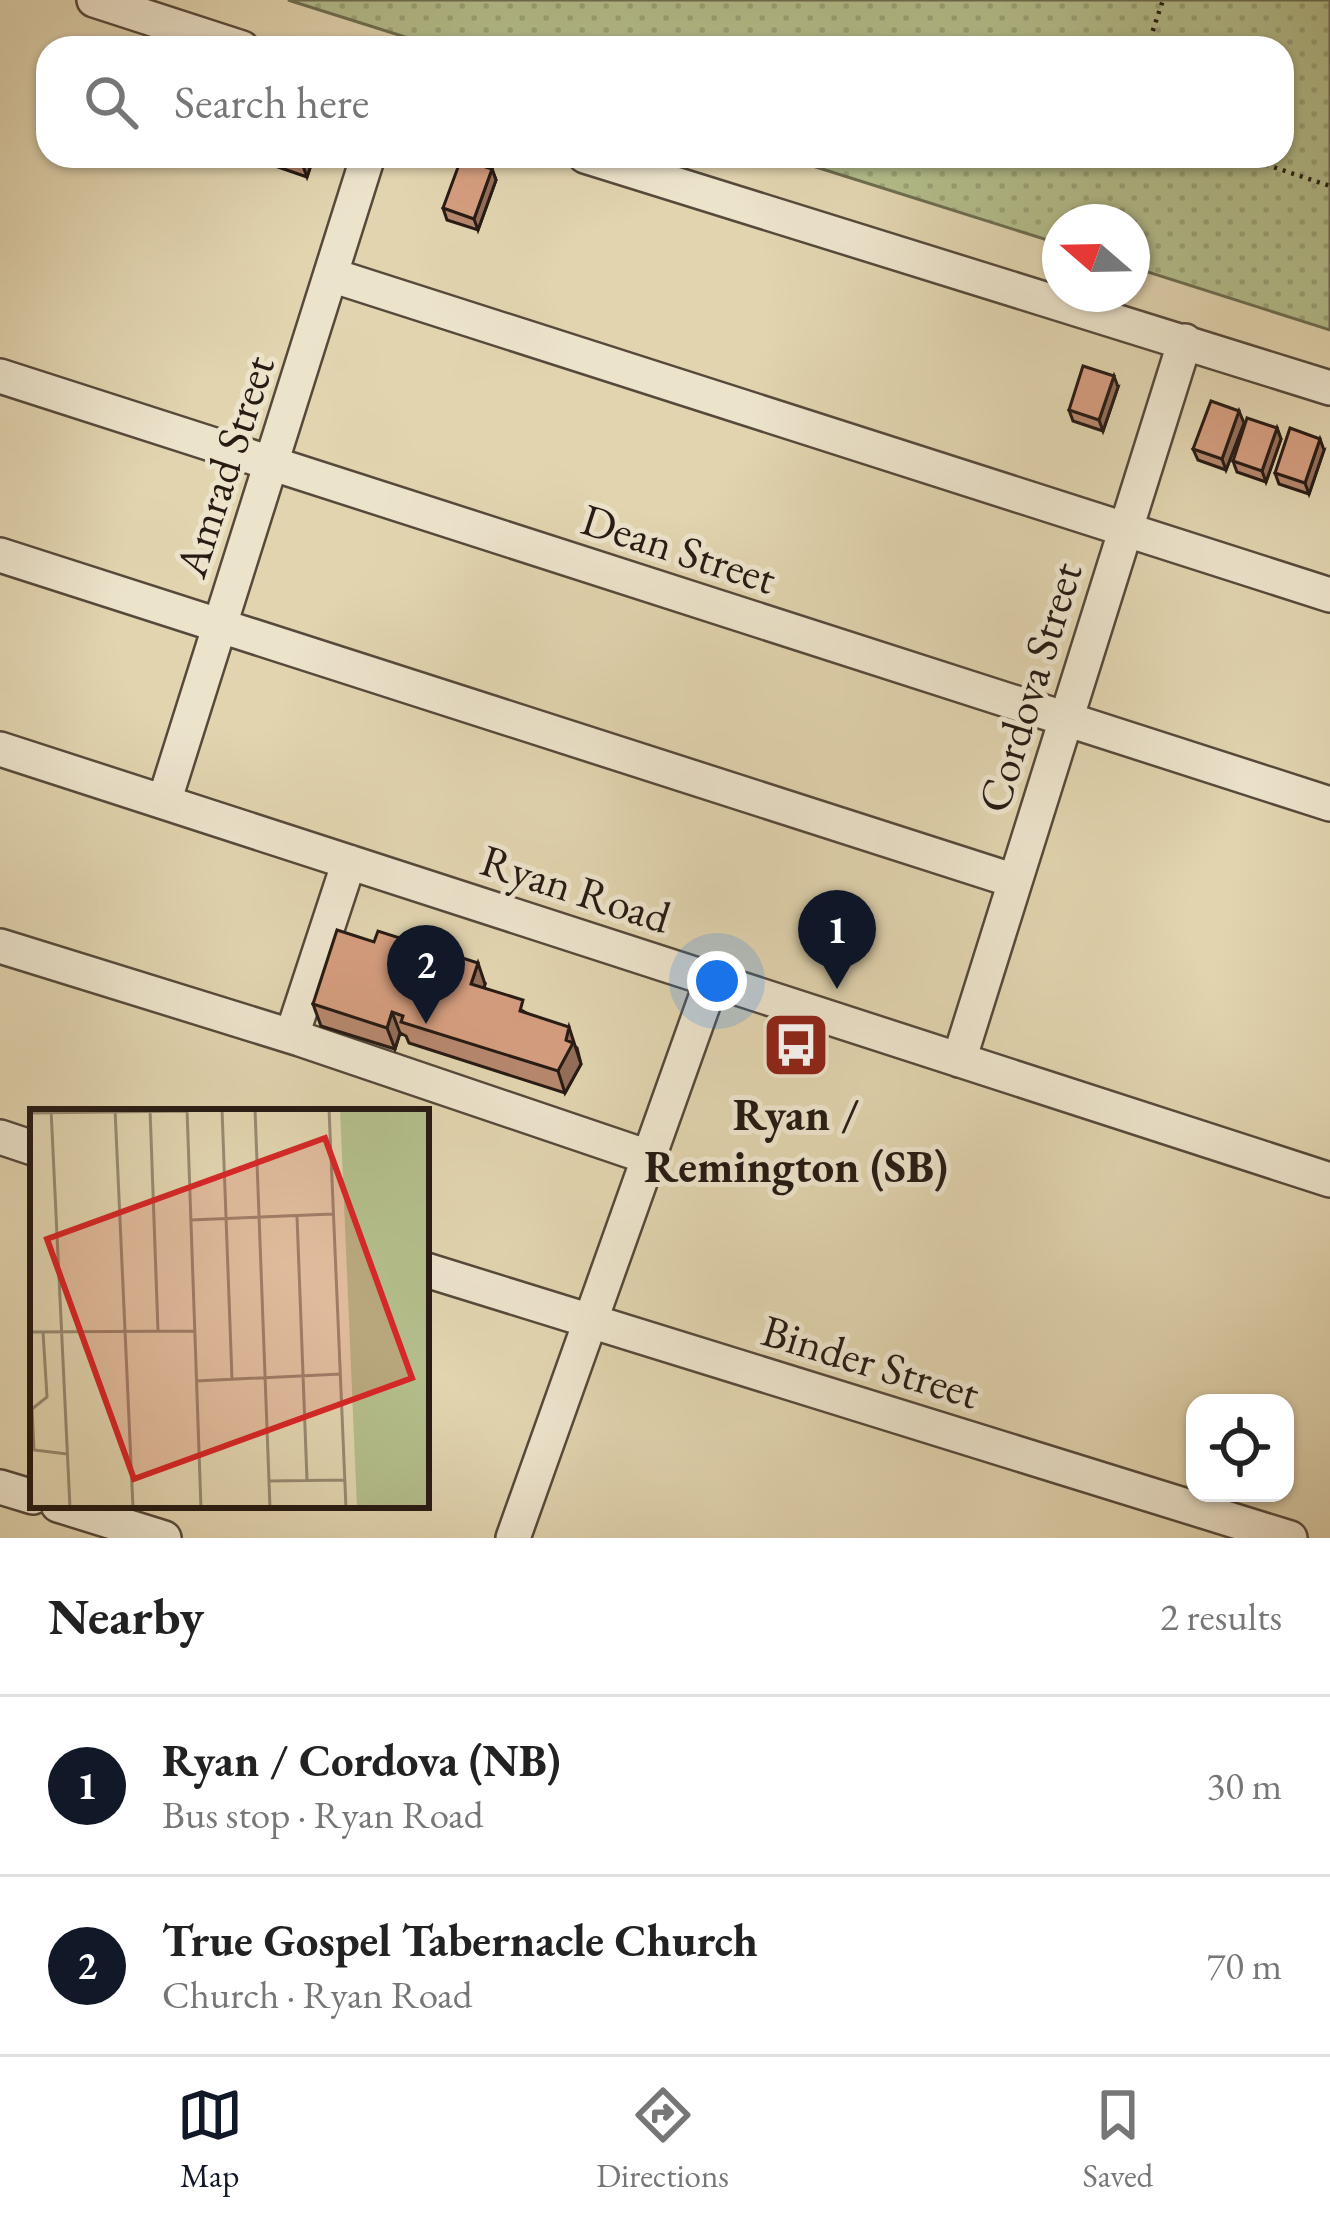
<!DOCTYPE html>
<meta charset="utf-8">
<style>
:root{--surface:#fff;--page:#f6f6f6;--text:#222;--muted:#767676;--line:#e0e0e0;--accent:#111827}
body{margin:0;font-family:"EB Garamond",serif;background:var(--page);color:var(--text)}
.controls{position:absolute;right:36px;bottom:36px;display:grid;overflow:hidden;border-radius:24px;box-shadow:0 3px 9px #0004}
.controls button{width:108px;height:108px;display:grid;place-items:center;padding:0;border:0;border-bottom:3px solid var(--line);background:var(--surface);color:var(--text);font:60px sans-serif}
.compass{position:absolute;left:1042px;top:204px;width:108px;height:108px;border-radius:50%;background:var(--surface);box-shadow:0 3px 9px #0004;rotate:290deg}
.you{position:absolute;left:717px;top:981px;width:42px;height:42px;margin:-30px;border:9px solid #fff;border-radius:50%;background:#1a73e8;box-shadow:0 0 0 18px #1a73e833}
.badge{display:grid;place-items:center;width:78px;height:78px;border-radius:50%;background:var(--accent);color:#fff;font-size:39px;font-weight:700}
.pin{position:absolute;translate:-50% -99px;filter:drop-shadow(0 3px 6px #0008)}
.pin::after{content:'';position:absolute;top:63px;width:42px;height:36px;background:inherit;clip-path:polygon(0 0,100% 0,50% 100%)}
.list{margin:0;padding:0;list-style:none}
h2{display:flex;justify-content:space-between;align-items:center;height:156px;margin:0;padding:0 48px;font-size:51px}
h2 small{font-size:39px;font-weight:400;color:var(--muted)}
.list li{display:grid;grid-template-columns:78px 1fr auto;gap:36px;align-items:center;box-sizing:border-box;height:180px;padding:0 48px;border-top:3px solid var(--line)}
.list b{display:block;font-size:45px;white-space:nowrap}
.list p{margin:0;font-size:39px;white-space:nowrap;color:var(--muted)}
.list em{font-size:39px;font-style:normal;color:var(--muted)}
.icon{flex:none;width:66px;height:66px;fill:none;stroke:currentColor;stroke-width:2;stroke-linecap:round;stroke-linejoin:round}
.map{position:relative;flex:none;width:1330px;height:1538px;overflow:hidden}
.search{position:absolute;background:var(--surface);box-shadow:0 3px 9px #0004;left:36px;right:36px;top:36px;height:132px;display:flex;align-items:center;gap:30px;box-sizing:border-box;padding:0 42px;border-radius:36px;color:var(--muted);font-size:45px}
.sheet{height:516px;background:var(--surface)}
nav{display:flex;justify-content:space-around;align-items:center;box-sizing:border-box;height:168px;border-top:3px solid var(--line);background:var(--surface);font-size:33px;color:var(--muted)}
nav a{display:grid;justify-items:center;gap:6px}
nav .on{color:var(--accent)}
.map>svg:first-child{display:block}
.park{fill:url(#park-dots);stroke:#6d6c50;stroke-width:3}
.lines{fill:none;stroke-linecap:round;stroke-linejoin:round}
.minor-casing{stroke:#56493b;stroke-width:38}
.path{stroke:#271b14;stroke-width:4.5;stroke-dasharray:3 6;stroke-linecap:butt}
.minor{stroke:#ece3cb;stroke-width:33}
.wall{fill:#b6876d;stroke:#271b14;stroke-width:3}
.shaded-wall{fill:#946e59;stroke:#271b14;stroke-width:3}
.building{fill:#d49d7f;stroke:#271b14;stroke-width:3}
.labels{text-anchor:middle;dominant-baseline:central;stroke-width:10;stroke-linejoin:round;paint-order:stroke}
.street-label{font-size:45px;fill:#271b14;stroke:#ece3cb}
.poi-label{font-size:45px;font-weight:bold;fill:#271b14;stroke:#ece3cb}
.inset-road{fill:none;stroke:#978a71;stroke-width:3}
.view{fill:#d62828;fill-opacity:0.15;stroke:#d62828;stroke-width:6}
.inset-edge{fill:none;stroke:#271b14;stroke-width:6}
</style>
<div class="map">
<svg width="1330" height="1538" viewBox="0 0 1330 1538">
<defs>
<pattern id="park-dots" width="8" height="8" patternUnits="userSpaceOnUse" patternTransform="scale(3)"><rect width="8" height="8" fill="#b3bd8b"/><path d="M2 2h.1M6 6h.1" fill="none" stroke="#9aa277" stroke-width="1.8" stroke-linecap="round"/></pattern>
</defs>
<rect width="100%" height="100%" fill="#e1d4af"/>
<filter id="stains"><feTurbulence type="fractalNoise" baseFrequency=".00167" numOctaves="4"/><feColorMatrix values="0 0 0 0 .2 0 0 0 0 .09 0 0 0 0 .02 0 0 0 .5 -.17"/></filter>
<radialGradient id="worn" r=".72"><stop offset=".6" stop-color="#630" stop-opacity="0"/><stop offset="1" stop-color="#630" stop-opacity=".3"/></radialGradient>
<!-- park -->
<path class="park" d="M288,0H1330V330L1132,267V222H1060V244L781,156H1282V48H440Z"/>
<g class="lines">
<defs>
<path id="minor" d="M94,0L242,48
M585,156L1330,388
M331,275L1330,595
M0,376L1330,804
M0,555L1015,881
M0,749L1330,1180
M164,802L368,156
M0,946L300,1039L648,1157
M300,1039L295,1026L349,862
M959,1060L1185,341
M0,1137L33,1148
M426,1270L1290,1538
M0,1487L33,1497
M58,1505L164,1538
M513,1538L712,980"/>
</defs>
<!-- minor casing -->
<use href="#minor" class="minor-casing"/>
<!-- path -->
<path class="path" d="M1147,48L1163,0
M1240,156L1330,186"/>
<!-- minor -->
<use href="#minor" class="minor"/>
</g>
<!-- wall -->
<path class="wall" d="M274,156H314L307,177L278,167Z
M492,169L496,180L478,230L447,220L443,208Z
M1118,387L1103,431L1073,421L1069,410Z
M1244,423L1226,470L1198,460L1193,449Z
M1277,428L1281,439L1266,482L1237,472L1233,461Z
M1324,450L1309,494L1279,484L1275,473Z
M485,984L484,988L528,1014L577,1048L581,1064L565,1093L409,1043L406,1036L400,1033L395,1049L321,1026L313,1004Z"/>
<!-- shaded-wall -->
<path class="shaded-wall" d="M307,156H314L307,177L303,166Z
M492,169L496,180L478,230L474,219Z
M1114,376L1118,387L1103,431L1099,420Z
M1239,411L1244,423L1226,470L1222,459Z
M1277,428L1281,439L1266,482L1262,471Z
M1320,439L1324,450L1309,494L1305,483Z
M478,963L485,984L479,1005L471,984Z
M392,1012L400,1033L395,1049L387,1028Z
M569,1027L581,1064L565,1093L558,1071Z"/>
<!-- building -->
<path class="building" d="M274,156H307L303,166Z
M461,159L492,169L474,219L443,208Z
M1083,366L1114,376L1099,420L1069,410Z
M1211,401L1239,411L1222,459L1193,449Z
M1247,418L1277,428L1262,471L1233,461Z
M1290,428L1320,439L1305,483L1275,473Z
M337,930L374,942L378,931L478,963L471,984L523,1000L520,1011L569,1027L566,1040L573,1043L558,1071L401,1022L403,1016L392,1012L387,1028L313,1004Z"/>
<!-- icons -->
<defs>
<symbol id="bus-square" viewBox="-11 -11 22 22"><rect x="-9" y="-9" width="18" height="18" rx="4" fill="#8f2418" stroke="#ece3cb"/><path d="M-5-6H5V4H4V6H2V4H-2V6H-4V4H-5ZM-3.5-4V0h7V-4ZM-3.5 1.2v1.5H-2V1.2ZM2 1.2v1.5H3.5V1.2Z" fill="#fff"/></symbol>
</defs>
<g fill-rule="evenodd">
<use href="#bus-square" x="758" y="1007" width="76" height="76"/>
</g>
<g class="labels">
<!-- street labels -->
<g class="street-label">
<text transform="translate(224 466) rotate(-72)">Amrad Street</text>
<text transform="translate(679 548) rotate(18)">Dean Street</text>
<text transform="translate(1029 687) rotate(-73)">Cordova Street</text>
<text transform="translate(576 888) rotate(18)">Ryan Road</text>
<text transform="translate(871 1361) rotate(17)">Binder Street</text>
</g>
<!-- poi labels -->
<g class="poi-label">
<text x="796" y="1114">Ryan /<tspan x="796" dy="52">Remington (SB)</tspan></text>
</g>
</g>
<!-- overview -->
<g transform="translate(30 1109)">
<rect width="399" height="399" fill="#e1d4af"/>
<path d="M310,0H399V399H327Z" fill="#b3bd8b"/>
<path class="inset-road" d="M21,0L40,399M85,0L103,399M120,0L128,222M157,0L171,399M192,0L202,270M225,0L240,399M299,0L316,399M0,4L157,2M267,107L277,371M161,111L303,105M0,223L165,222M13,223L17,288L2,300L4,341L37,345M166,272L311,265M239,372L315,371"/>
<path class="view" d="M295,29L382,269L104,370L17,130Z"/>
<rect width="399" height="399" class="inset-edge"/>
</g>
<rect width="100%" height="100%" filter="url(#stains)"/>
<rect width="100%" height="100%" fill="url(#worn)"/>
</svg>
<div class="controls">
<button><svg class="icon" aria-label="locate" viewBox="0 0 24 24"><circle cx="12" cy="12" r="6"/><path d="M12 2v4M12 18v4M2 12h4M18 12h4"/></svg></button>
</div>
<svg class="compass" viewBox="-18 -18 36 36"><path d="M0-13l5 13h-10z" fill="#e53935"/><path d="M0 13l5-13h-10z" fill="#767676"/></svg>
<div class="you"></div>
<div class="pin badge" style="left:837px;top:989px">1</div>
<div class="pin badge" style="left:426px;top:1024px">2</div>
<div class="search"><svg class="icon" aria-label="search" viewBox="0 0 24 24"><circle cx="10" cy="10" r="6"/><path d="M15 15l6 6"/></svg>Search here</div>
</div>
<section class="sheet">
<h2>Nearby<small>2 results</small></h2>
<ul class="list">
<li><span class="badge">1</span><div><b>Ryan / Cordova (NB)</b><p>Bus stop · Ryan Road</p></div><em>30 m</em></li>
<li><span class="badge">2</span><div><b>True Gospel Tabernacle Church</b><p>Church · Ryan Road</p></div><em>70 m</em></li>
</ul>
</section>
<nav>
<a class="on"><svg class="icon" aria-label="map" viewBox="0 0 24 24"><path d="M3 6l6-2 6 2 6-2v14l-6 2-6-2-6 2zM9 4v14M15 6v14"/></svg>Map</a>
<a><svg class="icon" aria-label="directions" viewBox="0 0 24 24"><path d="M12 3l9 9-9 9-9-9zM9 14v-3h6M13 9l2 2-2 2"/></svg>Directions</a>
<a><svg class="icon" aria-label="saved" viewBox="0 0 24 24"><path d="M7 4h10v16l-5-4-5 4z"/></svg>Saved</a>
</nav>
